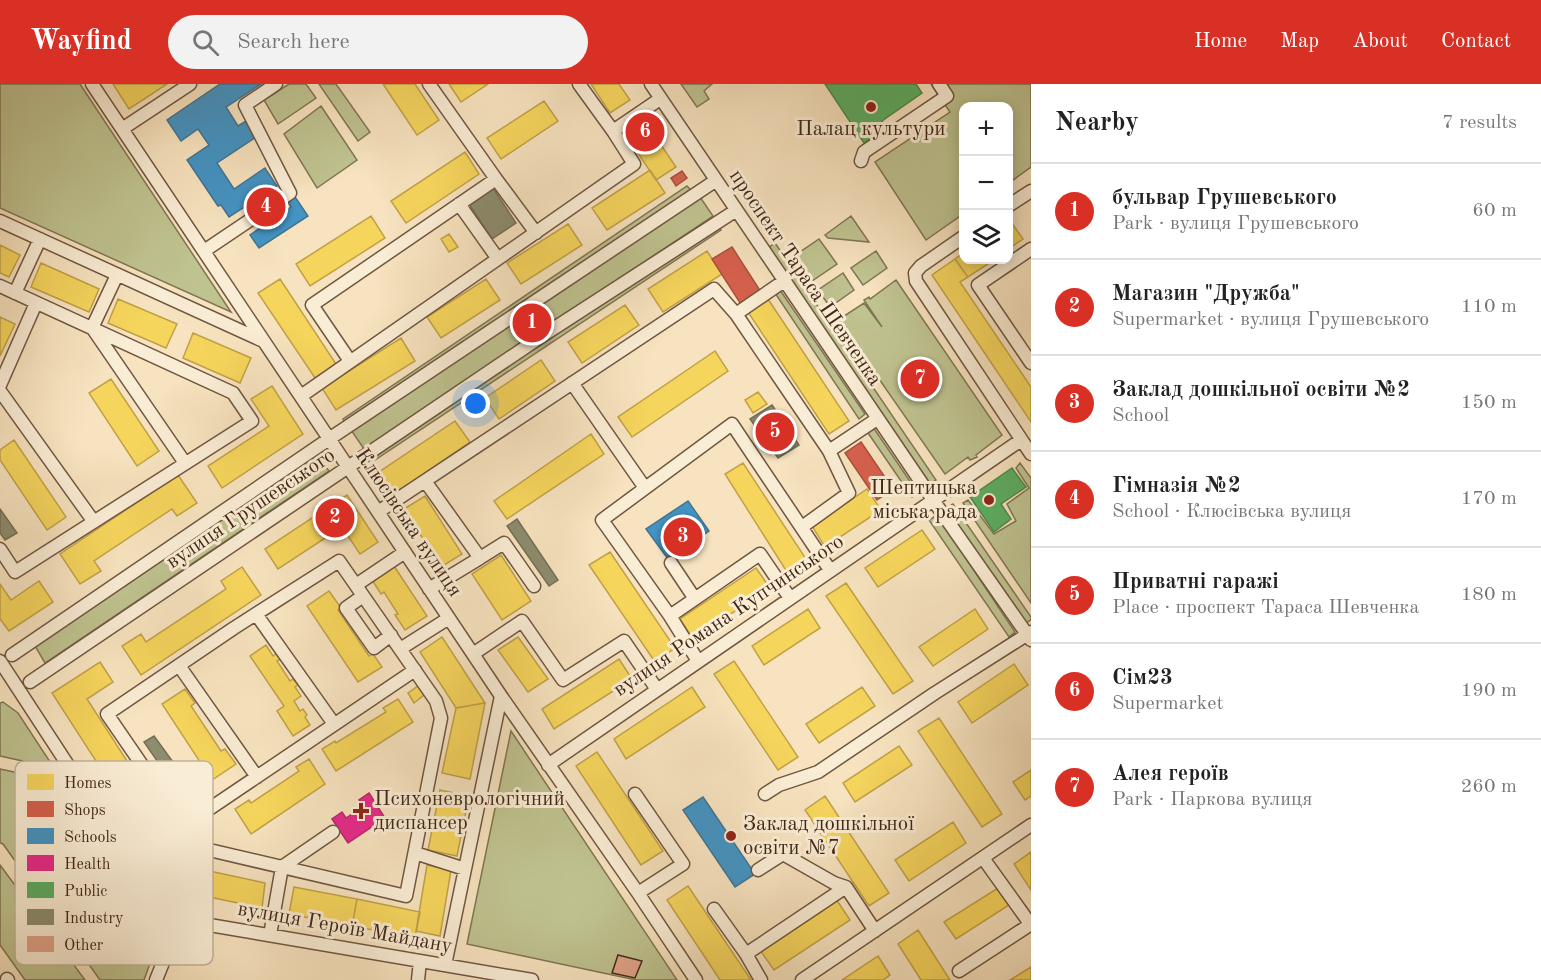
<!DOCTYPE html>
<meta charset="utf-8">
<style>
:root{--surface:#fff;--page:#f2f2f2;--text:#222;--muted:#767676;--line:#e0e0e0;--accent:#d93025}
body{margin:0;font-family:"Old Standard TT",serif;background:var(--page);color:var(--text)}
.controls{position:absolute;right:18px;top:18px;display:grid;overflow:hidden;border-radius:12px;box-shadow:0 3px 15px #0003}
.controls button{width:54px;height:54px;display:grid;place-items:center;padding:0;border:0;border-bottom:2px solid var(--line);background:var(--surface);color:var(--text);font:30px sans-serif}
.you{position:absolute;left:476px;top:320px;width:21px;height:21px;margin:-15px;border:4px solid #fff;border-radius:50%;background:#1a73e8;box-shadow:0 0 0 9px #1a73e833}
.badge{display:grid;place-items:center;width:39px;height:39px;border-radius:50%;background:var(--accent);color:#fff;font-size:20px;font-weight:700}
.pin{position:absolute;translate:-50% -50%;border:3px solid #fff;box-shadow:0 2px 6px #0006}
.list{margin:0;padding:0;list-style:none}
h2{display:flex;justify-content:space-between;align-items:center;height:78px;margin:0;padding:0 24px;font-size:26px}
h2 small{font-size:20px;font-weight:400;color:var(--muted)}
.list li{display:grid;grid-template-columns:39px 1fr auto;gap:18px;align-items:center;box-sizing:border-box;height:96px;padding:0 24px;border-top:2px solid var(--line)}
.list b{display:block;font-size:22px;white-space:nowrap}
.list p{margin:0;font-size:20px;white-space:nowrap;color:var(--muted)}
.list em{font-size:20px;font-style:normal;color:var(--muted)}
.icon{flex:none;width:33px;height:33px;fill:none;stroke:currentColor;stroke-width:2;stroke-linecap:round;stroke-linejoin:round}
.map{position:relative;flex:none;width:1031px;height:896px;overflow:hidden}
header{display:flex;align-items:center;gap:36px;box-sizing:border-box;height:84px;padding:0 30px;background:var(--accent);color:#fff}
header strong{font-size:28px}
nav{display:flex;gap:33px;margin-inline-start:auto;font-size:21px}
.search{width:420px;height:54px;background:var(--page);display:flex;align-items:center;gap:15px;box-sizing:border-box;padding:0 21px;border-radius:33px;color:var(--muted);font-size:22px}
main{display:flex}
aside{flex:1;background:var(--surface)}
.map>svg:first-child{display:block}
.green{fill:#bfc390;stroke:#807554;stroke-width:1.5}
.homes{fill:#f6d55c;stroke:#c0a147;stroke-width:1.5}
.shops{fill:#d6604d;stroke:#aa4f3d;stroke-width:1.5}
.schools{fill:#4393c3;stroke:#43738f;stroke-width:1.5}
.health{fill:#e7298a;stroke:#b62868;stroke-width:1.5}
.public{fill:#5aae61;stroke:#53864b;stroke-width:1.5}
.industry{fill:#8c8c6e;stroke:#766e54;stroke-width:1.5}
.building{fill:#e1a38a;stroke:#422717;stroke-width:1.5}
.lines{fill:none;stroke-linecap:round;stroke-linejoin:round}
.minor-casing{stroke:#6f5641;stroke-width:15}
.minor{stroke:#faedd5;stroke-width:12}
.poi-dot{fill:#8f2418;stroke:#faedd5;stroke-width:2}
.labels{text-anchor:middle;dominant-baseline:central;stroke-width:6;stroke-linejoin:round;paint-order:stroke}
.poi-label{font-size:21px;fill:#422717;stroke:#faedd5;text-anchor:start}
.street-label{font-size:21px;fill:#422717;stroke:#faedd5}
.key{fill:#faedd5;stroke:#c3b29c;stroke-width:1.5}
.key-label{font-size:16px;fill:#422717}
</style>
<header>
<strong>Wayfind</strong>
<div class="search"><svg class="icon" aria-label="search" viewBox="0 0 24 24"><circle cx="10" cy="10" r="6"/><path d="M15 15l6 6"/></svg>Search here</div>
<nav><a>Home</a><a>Map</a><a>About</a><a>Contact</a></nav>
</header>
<main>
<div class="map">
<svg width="1031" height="896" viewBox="0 0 1031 896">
<rect width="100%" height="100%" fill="#f7e3bf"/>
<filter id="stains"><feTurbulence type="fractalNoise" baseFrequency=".00333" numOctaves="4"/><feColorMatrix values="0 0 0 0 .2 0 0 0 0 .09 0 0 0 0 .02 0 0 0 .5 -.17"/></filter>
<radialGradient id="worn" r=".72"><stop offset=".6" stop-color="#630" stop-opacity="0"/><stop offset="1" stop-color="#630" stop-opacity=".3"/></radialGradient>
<!-- green -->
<path class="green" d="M0,0H80L231,228L0,124Z
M289,0H306L316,14L278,40L264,16Z
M319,0H336L370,48L358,57Z
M681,0H712L704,7L709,15L697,23Z
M931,0H1031V83L1009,99L1008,22H963V130L926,156L875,78L950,28Z
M321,22L357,76L317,104L284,50Z
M687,102L693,108L346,341L343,335Z
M700,113L713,132L364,365L351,346Z
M851,132L869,158L828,154L825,151Z
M718,141L721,146L372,378L368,372Z
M819,155L837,180L812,197L794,172Z
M775,159L936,396L930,400L768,164Z
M876,167L887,184L863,201L851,184Z
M843,189L854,206L830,223L818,206Z
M896,196L1002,351L976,371L977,373L970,376L968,373L945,390L838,236L864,219L882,243L864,216L869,213L870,215Z
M780,206L865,330L859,335L775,209Z
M873,343L918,409L912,413L866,346Z
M317,371L329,387L45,579L35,562Z
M1020,379L1031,394V519L963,419L968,416L994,450L1016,437L1007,420L1029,404L1016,384Z
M953,420L1031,533V536L1026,539L945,425Z
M937,431L1015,548L1009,553L929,436Z
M3,618L18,629L54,684L0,672V619Z
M511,647L677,896H636L467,860Z
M0,685L66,699L165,838L144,896H100L3,760L0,759Z
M0,781L85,896H25L0,861Z"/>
<!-- homes -->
<path class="homes" d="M113,0H167L129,25Z
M383,0H415L439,36L417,51Z
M449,0H488L461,18Z
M591,0H619L630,16L610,29Z
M544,17L558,37L501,75L487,54Z
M644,36L676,83L656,96L625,50Z
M465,68L479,90L406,139L391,117Z
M650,86L665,109L607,146L592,124Z
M371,132L385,154L310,202L296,180Z
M1011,138L1023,155L1008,165V139Z
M568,140L582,161L521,200L507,179Z
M449,150L458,163L449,168L441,155Z
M0,161L20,171L9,193L0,189Z
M707,167L722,190L663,228L648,205Z
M963,169V176H994L968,193L955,175Z
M955,175L968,193L960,198L1031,303V338L932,191Z
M41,179L99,205L89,228L31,203Z
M280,195L336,280L315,294L258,209Z
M486,195L500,216L441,254L427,233Z
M118,215L177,240L166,264L108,239Z
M768,215L849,337L829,350L748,228Z
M625,221L639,241L582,279L568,258Z
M0,233L15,240L0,272Z
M193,249L251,274L240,299L183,274Z
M401,254L415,277L336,326L322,304Z
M715,267L728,287L632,353L618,333Z
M541,276L555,297L499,335L485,314Z
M111,295L159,367L137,382L89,309Z
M272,302L303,350L222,404L208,382L269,342L251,315Z
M758,308L767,320L753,329L745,316Z
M455,337L470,358L394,410L379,388Z
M591,350L604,370L507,435L494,417Z
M14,356L66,433L47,446L0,376V366Z
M743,379L806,475L787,488L725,390Z
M178,391L197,419L177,432L172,425L94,477L101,487L80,500L60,470Z
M867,405L881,426L825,463L812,442Z
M347,411L378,458L360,470L342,443L278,485L265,465Z
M425,412L462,470L441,483L404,425Z
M922,446L935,465L878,503L865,484Z
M610,468L675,564L655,578L589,481Z
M501,471L531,517L502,536L472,490Z
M394,482L427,532L405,546L395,531L398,530L384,508L381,510L372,496Z
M242,483L261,511L141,591L122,562L141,550L146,558L226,505L221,497Z
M756,484L770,504L693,555L680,535Z
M39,497L53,518L9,547L0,535V500L11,516Z
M846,499L913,597L893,610L826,512Z
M329,507L341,524L338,526L369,572L373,570L382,583L358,598L307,522Z
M808,525L820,544L764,581L752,562Z
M975,525L988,545L933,582L919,563Z
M442,553L485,619L456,624L420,568Z
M518,553L548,595L528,608L498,566Z
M266,561L273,572L277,569L281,575L277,577L290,597L293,595L298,601L295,603L301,612L294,617L300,627L303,625L307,631L305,633L310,641L293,652L277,627L284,622L250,572Z
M619,575L632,595L554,645L542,625Z
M734,577L798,673L778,686L714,590Z
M100,578L113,598L87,615L127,677L105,691L52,609Z
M1014,580L1028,601L972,639L958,618Z
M418,602L424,611L414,619L408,609Z
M692,603L705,623L626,675L614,655Z
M862,603L875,622L819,659L806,640Z
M185,605L195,619L191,622L221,667L225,665L236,680L212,696L162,620Z
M398,615L413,638L336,687L322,665L335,657L336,659L386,628L383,624Z
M485,619L470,695L442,689L456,624Z
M939,634L1002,730L982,743L918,647Z
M899,662L912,681L855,718L843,699Z
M597,668L663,767L641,781L576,682Z
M309,675L325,700L251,750L235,725L249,716L251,719L299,687L296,683Z
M1031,686V712L1025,716L1013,698Z
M440,706L469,712L457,772L428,766Z
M825,712L889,809L869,822L805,726Z
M953,738L966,759L909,797L895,776Z
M1031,768V806L1014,780Z
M427,781L451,786L440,852L416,847Z
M200,785L265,799L262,824L185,808Z
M688,802L751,896H720L667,816Z
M294,803L357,815L352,842L289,830Z
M998,804L1009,821L956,855L944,838Z
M357,815L420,828L415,854L352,842Z
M836,815L850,836L774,886L760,866Z
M918,846L950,896H921L898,860Z
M878,872L890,891L883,896H842Z
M1031,883V896H1010Z"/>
<!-- shops -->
<path class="shops" d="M682,87L687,94L676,102L671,94Z
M732,163L761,208L742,222L712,175Z
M861,358L893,405L877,416L845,369Z"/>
<!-- schools -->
<path class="schools" d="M220,0H261L226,23L238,42L246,37L256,53L217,79L234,105L265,84L277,102L229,133L221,121L218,122L187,76L209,61L198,45L181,57L167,36Z
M293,110L308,132L259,164L250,151L291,123L286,115Z
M688,417L709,447L697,455L690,444L672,455L680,468L668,475L646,445Z
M703,713L755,790L735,803L683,726Z"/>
<!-- health -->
<path class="health" d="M369,709L385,734L348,759L332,735L342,728L346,734L364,722L359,716Z"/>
<!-- public -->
<path class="public" d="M825,0H916L922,9L882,37L886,44L864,59Z
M1012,384L1026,403L1001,420L1011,435L994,448L970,413Z"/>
<!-- industry -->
<path class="industry" d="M493,104L516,139L492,155L469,120Z
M772,321L799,361L778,374L750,335Z
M0,425L17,449L5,456L0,449Z
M517,435L558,496L549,502L507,442Z
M154,652L189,700L178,707L144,658Z"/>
<!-- building -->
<path class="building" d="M618,871L642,877L635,894L612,889Z"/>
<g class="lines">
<defs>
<path id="minor" d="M92,0L501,612L638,809L696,896
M429,0L496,95L536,149
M579,0L613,47
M651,0L940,426L1031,556
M122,45L190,0
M861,77L864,68L947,12L939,0
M459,120L498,175
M1008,122L1031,107
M0,137L261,256
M963,153L921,182L915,189L916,197L1031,370
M1031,165L978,201L1031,279
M204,167L290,109L245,21L276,0
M0,202L233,309L252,337L15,488L0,465
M15,209L40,155
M736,230L784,197
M92,244L117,191
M93,245L185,379
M350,277L312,221L496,95
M572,299L645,404
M0,301L36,219
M0,307L94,438
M301,312L634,80L613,47L660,15
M829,367L877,335
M425,397L480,474L429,505
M378,428L714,205L736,230L829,367L849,409L802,443
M480,474L504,459L534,502
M339,477L436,617L441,634L406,812L205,765L184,742L107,630L234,544Z
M671,479L695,515
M356,501L405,468
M363,512L346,524L374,564L391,551
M256,530L334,640
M670,532L760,470L790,514
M400,565L449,534
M473,570L522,537L563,596L624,557L656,604
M12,571L329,355L715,97
M0,577L94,721L167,827L180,836L532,896
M698,577L670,532L602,436L732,340L830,486
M180,583L257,693
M30,598L539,254L735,127
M548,681L1021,356
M635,710L683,780L638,809
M765,710L779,701L818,688L935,609L1031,548
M94,721L146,687
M184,742L415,586
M415,769L465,785
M983,774L1031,841
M758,786L783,770L834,799L846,803
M714,825L746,870L761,896
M270,851L282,783L333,748
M746,870L846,803L875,847
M445,881L501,612
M959,887L1031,840
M7,895L8,896
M156,896L180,836
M418,896L420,877
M802,896L1031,741"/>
</defs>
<!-- minor casing -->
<use href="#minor" class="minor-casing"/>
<!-- minor -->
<use href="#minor" class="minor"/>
</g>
<!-- markers -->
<g class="poi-dot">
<circle cx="871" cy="23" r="6"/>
<circle cx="989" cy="416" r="6"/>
<path d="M358 718h6v6h6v6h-6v6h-6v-6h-6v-6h6z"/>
<circle cx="731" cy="752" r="6"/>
</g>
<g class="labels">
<!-- poi labels -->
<g class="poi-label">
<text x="871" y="45" text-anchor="middle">Палац культури</text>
<text x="977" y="404" text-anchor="end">Шептицька<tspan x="977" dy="24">міська рада</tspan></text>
<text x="374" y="715">Психоневрологічний<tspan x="374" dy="24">диспансер</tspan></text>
<text x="743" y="740">Заклад дошкільної<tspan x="743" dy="24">освіти №7</tspan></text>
</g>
<!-- street labels -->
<g class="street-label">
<text transform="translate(805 194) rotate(56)">проспект Тараса Шевченка</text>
<text transform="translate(251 425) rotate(-34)">вулиця Грушевського</text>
<text transform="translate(408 439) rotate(56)">Клюсівська вулиця</text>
<text transform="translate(729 532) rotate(-34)">вулиця Романа Купчинського</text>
<text transform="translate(345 844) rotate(10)">вулиця Героїв Майдану</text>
</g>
</g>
<!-- legend -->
<rect x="15" y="677" width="198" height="204" rx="9" class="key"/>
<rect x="27" y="690" width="27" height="16" fill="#f6d55c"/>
<rect x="27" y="717" width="27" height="16" fill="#d6604d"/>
<rect x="27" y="744" width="27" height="16" fill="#4393c3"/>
<rect x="27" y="771" width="27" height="16" fill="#e7298a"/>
<rect x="27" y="798" width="27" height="16" fill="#5aae61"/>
<rect x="27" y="825" width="27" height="16" fill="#8c8c6e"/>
<rect x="27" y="852" width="27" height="16" fill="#e1a38a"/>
<g class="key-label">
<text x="64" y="704">Homes</text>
<text x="64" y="731">Shops</text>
<text x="64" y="758">Schools</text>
<text x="64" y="785">Health</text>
<text x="64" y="812">Public</text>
<text x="64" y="839">Industry</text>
<text x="64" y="866">Other</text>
</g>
<rect width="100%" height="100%" filter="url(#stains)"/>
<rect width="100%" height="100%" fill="url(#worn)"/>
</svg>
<div class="controls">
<button>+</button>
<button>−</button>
<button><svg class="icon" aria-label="layers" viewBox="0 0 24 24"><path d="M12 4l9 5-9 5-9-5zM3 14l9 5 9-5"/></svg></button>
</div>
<div class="you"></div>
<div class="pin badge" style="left:532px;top:239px">1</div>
<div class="pin badge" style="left:335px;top:434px">2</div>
<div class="pin badge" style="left:683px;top:453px">3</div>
<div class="pin badge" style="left:266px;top:123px">4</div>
<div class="pin badge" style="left:775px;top:348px">5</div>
<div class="pin badge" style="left:645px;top:48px">6</div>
<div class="pin badge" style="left:920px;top:295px">7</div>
</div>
<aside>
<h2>Nearby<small>7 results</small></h2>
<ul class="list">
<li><span class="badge">1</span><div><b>бульвар Грушевського</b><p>Park · вулиця Грушевського</p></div><em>60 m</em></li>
<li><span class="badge">2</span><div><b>Магазин &quot;Дружба&quot;</b><p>Supermarket · вулиця Грушевського</p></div><em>110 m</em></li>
<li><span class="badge">3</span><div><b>Заклад дошкільної освіти №2</b><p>School</p></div><em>150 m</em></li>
<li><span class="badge">4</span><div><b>Гімназія №2</b><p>School · Клюсівська вулиця</p></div><em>170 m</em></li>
<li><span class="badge">5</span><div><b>Приватні гаражі</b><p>Place · проспект Тараса Шевченка</p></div><em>180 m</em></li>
<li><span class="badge">6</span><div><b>Сім23</b><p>Supermarket</p></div><em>190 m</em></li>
<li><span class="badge">7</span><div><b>Алея героїв</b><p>Park · Паркова вулиця</p></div><em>260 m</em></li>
</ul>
</aside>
</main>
